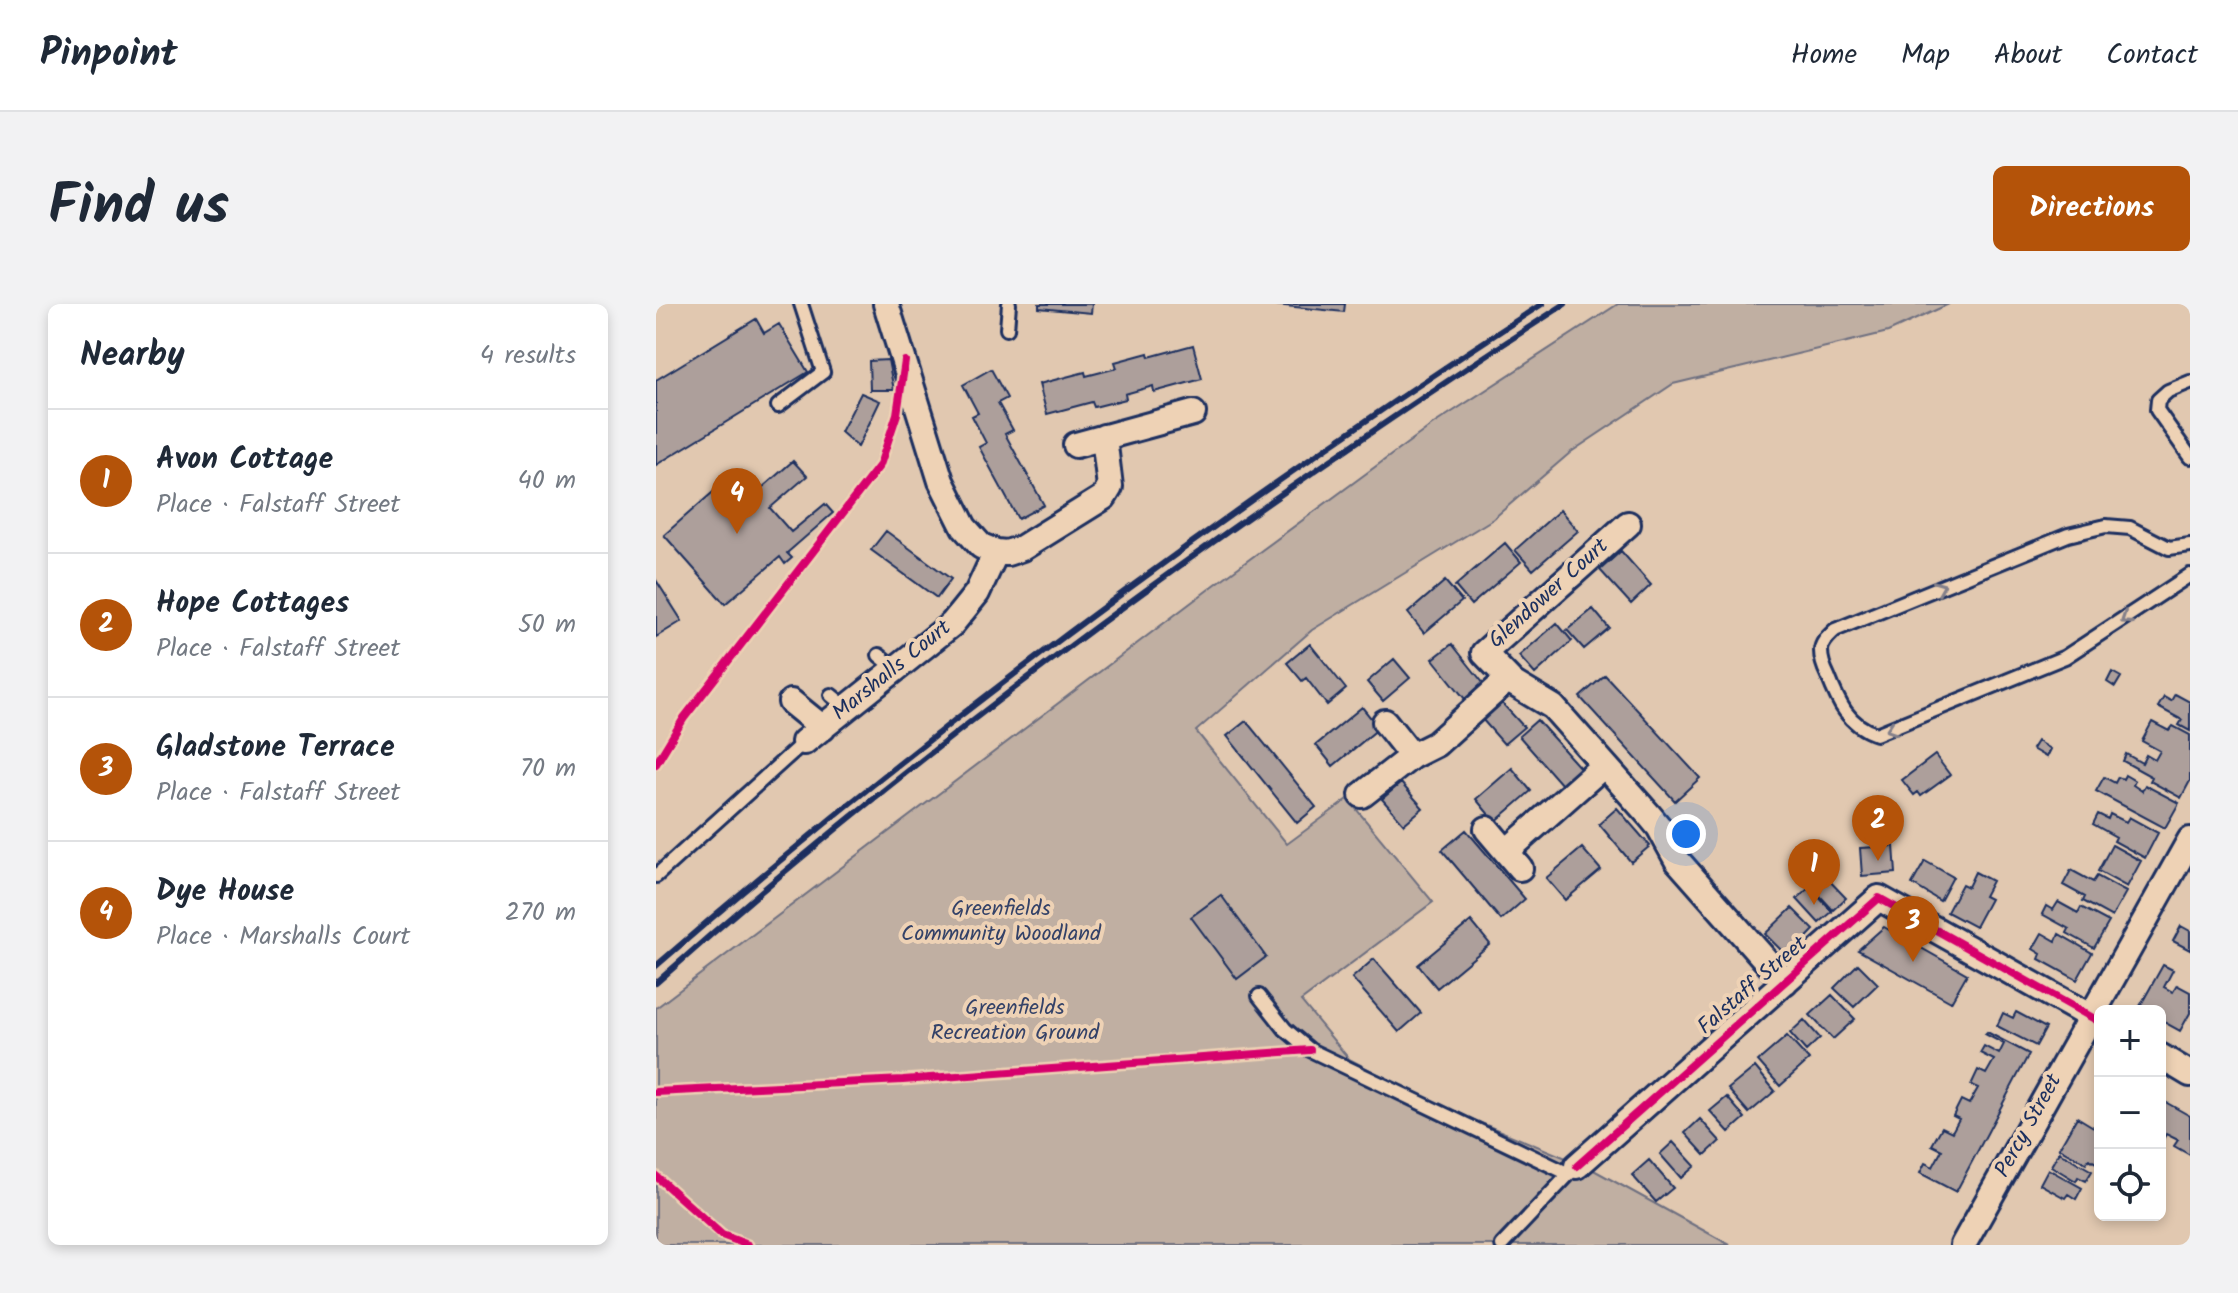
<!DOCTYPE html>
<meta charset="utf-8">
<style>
:root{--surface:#fff;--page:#f2f2f3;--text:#1f2937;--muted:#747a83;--line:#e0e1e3;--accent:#b45309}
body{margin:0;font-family:Kalam,sans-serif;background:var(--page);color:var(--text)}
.controls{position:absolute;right:24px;bottom:24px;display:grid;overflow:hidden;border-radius:12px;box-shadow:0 4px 12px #0003}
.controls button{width:72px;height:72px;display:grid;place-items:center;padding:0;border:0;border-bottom:2px solid var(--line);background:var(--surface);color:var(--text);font:40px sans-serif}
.you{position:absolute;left:1030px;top:530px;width:28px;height:28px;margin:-20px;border:6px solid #fff;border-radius:50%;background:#1a73e8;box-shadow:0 0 0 12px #1a73e833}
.badge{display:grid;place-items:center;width:52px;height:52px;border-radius:50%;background:var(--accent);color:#fff;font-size:26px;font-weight:700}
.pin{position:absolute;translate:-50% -66px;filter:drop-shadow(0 2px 4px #0008)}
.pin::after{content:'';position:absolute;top:42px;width:28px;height:24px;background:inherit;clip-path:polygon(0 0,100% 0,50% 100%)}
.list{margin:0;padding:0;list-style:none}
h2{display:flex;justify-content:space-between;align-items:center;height:104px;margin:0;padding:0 32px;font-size:34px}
h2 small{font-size:26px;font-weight:400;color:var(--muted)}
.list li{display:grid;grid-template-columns:52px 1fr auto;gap:24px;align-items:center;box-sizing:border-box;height:144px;padding:0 32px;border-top:2px solid var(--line)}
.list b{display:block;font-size:30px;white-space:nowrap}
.list p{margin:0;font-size:26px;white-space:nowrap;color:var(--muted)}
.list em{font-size:26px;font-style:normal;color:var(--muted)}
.icon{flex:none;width:44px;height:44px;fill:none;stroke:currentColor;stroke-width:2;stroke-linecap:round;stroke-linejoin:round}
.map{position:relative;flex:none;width:1534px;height:941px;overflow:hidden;border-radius:12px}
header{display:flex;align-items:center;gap:48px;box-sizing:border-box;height:112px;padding:0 40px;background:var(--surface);border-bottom:2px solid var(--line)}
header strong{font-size:38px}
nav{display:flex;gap:44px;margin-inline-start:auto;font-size:28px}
.intro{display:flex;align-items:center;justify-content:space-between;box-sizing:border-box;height:192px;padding:0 48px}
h1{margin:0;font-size:56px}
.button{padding:20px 36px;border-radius:12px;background:var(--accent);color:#fff;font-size:28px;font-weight:700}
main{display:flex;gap:48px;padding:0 48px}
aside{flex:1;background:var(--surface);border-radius:12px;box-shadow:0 4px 12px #0003}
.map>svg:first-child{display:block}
.green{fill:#c0afa2;stroke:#6e6f80;stroke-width:2}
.building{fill:#ad9f9b;stroke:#1b2f5e;stroke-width:2}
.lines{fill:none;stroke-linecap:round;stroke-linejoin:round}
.lane-casing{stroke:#1b2f5e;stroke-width:18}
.street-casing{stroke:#1b2f5e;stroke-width:30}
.lane{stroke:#eed2b5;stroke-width:12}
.street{stroke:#eed2b5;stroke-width:24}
.rail{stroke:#1b2f5e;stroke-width:6}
.cycleway-casing{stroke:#eed2b5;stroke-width:13}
.cycleway{stroke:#d6006c;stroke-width:8}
.oneway{stroke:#84808a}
.labels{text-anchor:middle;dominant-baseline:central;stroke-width:8;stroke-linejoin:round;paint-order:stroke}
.street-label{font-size:22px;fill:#1b2f5e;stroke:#eed2b5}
.park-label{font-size:22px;fill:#344268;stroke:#eed2b5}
</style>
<header>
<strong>Pinpoint</strong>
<nav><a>Home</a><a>Map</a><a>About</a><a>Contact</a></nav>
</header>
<div class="intro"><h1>Find us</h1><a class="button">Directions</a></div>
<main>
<aside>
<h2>Nearby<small>4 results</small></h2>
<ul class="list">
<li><span class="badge">1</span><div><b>Avon Cottage</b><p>Place · Falstaff Street</p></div><em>40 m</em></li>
<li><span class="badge">2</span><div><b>Hope Cottages</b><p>Place · Falstaff Street</p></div><em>50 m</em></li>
<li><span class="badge">3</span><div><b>Gladstone Terrace</b><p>Place · Falstaff Street</p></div><em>70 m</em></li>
<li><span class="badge">4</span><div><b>Dye House</b><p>Place · Marshalls Court</p></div><em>270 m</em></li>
</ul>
</aside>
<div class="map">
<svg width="1534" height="941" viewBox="0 0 1534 941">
<rect width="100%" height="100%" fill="#e1c8b0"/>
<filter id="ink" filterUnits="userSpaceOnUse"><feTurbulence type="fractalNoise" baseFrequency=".0125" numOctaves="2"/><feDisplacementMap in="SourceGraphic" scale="16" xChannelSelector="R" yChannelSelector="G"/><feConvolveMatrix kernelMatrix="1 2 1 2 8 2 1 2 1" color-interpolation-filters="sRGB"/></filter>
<g filter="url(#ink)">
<!-- green -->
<path class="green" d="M962,0H1293L1232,28L1017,80L915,148L837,215L656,326L540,427L631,540L692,495L777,598L645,697L693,755L777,799L934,864L1074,941H0V704L557,282L776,121Z"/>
<!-- building -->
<path class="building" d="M383,0H436L435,9L383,4Z
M609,0H689L688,8Z
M100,15L108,29L123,20L152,68L0,161V76Z
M537,41L546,75L498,88L497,82L469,90L470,95L438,103L436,98L391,110L383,80L429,68L430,72L461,64L459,58L492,49L493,53Z
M232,56L238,86H214L213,57Z
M335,65L351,94L342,99L357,126L349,130L388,201L362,215L323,143L330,139L316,112L322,109L307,81Z
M205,89L224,97L202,143L185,128Z
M137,157L151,172L114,204L135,228L169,200L177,209L131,249L136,254L129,260L124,253L69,300L8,231L80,168L99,190Z
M904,206L922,227L877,266L859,246Z
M230,227L295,275L281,294L215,246Z
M849,239L865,258L815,301L799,282Z
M965,247L995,281L975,300L944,266Z
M0,276L26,317L0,333Z
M789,277L806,297L768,329L752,309Z
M937,305L953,324L928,345L911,326Z
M901,319L916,337L879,370L863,352Z
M654,340L690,385L671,401L650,374L646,377L631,359Z
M796,340L828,380L809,395L777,355Z
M738,355L754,374L727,397L711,378Z
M1456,368L1465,373L1459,383L1451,378Z
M949,371L1044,474L1019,497L924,393Z
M1519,390L1534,398V427L1523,421L1526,416L1502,403L1508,393L1515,397Z
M845,398L868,423L848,440L826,415Z
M706,403L723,424L677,462L660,441Z
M881,416L925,465L906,481L863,432Z
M590,417L660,503L641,519L571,432Z
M1496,418L1513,427L1517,422L1534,431V477L1525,494L1494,477L1496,473L1467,457L1470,450L1486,459L1490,451L1499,456L1504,447L1486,437Z
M1381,437L1394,445L1390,453L1376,445Z
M1279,451L1294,471L1265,492L1262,488L1258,491L1246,476Z
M856,464L875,487L839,518L820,495Z
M1469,471L1479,477L1477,481L1486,487L1489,481L1523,499L1509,524L1440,487L1448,473L1459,479L1462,473L1467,475Z
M745,479L767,504L748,520L726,495Z
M961,504L994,542L975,558L943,520Z
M1442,510L1452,515L1454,510L1470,518L1473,513L1502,529L1489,554L1458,537L1460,533L1437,520Z
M810,526L869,595L845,616L786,546Z
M1456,541L1485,557L1471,583L1442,567Z
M1238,542L1240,569L1206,572L1204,544Z
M926,544L945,566L909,596L890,574Z
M1269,557L1297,573L1284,597L1256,580Z
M1415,566L1437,578L1441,572L1470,588L1456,613L1427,597L1429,593L1407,581Z
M1319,568L1336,577L1328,592L1334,595L1319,623L1291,608L1306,580L1312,583Z
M1168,571L1190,594L1177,606L1155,582Z
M1154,583L1176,608L1163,619L1141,595Z
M565,591L610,653L581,675L535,613Z
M1402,598L1422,609L1425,603L1453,618L1438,644L1411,629L1413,625L1386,610L1390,602L1397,606Z
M1136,604L1158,626L1132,653L1109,630Z
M815,617L834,640L781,684L762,661Z
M1525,622L1534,627V646L1517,637Z
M1228,623L1311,670L1295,698L1202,646Z
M1386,629L1400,637L1403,630L1436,649L1421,676L1383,655L1385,650L1377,645Z
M718,655L765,709L743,728L696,674Z
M1202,660L1222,680L1198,703L1178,684Z
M1507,661L1517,666L1508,683L1517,688L1521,681L1534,688V709L1524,727L1504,716V707H1488L1483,704Z
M1176,691L1199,715L1177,735L1154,711Z
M1360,708L1390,724L1380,742L1341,722L1347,709L1357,714Z
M1148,716L1164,734L1150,747L1134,729Z
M1331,728L1373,750L1300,888L1264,869L1269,859L1277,863L1286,846L1276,841L1286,823L1296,828L1303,815L1297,812L1305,796L1313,800L1322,784L1315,781L1322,766L1330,770L1338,756L1324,749L1328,742L1343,750L1348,740L1329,730Z
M1131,732L1153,756L1124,782L1102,757Z
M1099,763L1119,787L1093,809L1072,785Z
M1071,793L1089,814L1073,828L1054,807Z
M1504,795L1534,812V851L1518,842L1522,836L1510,830L1506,837L1504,835Z
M1421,813L1444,827V861L1433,855L1430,859L1403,844Z
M1044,815L1064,837L1049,851L1029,829Z
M1017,838L1039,862L1025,874L1004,850Z
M1403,848L1436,867L1430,877L1422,873L1420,877L1395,862Z
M993,856L1017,884L1000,898L976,871Z
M1392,865L1426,884L1420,895L1412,890L1409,894L1384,880Z"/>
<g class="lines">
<defs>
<path id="lane" d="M351,25L353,0
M1534,78L1512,87L1502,96L1501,106L1534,153
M122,102L167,68L145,0
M1534,241L1513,244L1474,224L1450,222L1412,231L1179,326C1173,332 1165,338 1165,347C1165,355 1169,366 1172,372C1182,398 1192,421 1220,430L1409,353L1534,271
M223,351L240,365
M175,391L191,404
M0,572L148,438
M603,692L629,725L654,746L913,870
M846,941L916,867"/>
<path id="street" d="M230,0L285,177L308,223L325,242L340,248L351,249L366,244L448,193L454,183L448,133
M420,141L537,109
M972,220L828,349L857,379L897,403L993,511L1003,523L1021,556L1129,678
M135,398L167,424
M729,418L756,452
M148,438L296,320L321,289L340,248
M706,491L756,452L780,440L852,375
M831,525L864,564
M851,547L948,461
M1504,752L1534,770
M921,862L1223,594L1444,718
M1307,941L1534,536"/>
</defs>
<!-- lane casing -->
<use href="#lane" class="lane-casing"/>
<!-- street casing -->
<use href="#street" class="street-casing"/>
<!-- lane -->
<use href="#lane" class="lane"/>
<!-- street -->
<use href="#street" class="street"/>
<!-- rail -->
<path class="rail" d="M0,662C279,419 575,201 886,0
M0,679C282,427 592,205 909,0"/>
<defs>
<path id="cycleway" d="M0,460L28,414L224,161L241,110L249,57
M0,788L247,776L654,746
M921,862L1223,594L1444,718
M0,872L66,931L92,941"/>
</defs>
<!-- cycleway casing -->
<use href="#cycleway" class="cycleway-casing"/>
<!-- cycleway -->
<use href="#cycleway" class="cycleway"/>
</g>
<!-- one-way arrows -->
<defs><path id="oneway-chevron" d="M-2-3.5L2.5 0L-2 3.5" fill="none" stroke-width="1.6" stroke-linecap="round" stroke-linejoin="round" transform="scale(2)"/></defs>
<g class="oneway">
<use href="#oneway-chevron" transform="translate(1284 283) rotate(-22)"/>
<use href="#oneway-chevron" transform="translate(1470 315) rotate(146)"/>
<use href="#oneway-chevron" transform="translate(1235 425) rotate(161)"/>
</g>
</g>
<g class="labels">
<!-- street labels -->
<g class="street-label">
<text transform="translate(893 290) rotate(-42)">Glendower Court</text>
<text transform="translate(236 367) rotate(-39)">Marshalls Court</text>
<text transform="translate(1097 682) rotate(-41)">Falstaff Street</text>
<text transform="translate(1373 822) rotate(-61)">Percy Street</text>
</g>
<!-- park labels -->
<g class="park-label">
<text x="345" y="605">Greenfields<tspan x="345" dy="25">Community Woodland</tspan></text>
<text x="359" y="704">Greenfields<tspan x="359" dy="25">Recreation Ground</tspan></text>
</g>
</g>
</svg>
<div class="controls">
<button>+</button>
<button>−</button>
<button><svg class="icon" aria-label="locate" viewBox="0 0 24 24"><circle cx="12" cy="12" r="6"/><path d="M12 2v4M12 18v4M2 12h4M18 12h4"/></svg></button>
</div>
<div class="you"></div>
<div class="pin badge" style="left:1158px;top:601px">1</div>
<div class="pin badge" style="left:1222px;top:557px">2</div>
<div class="pin badge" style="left:1257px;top:658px">3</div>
<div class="pin badge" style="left:81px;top:230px">4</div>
</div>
</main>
